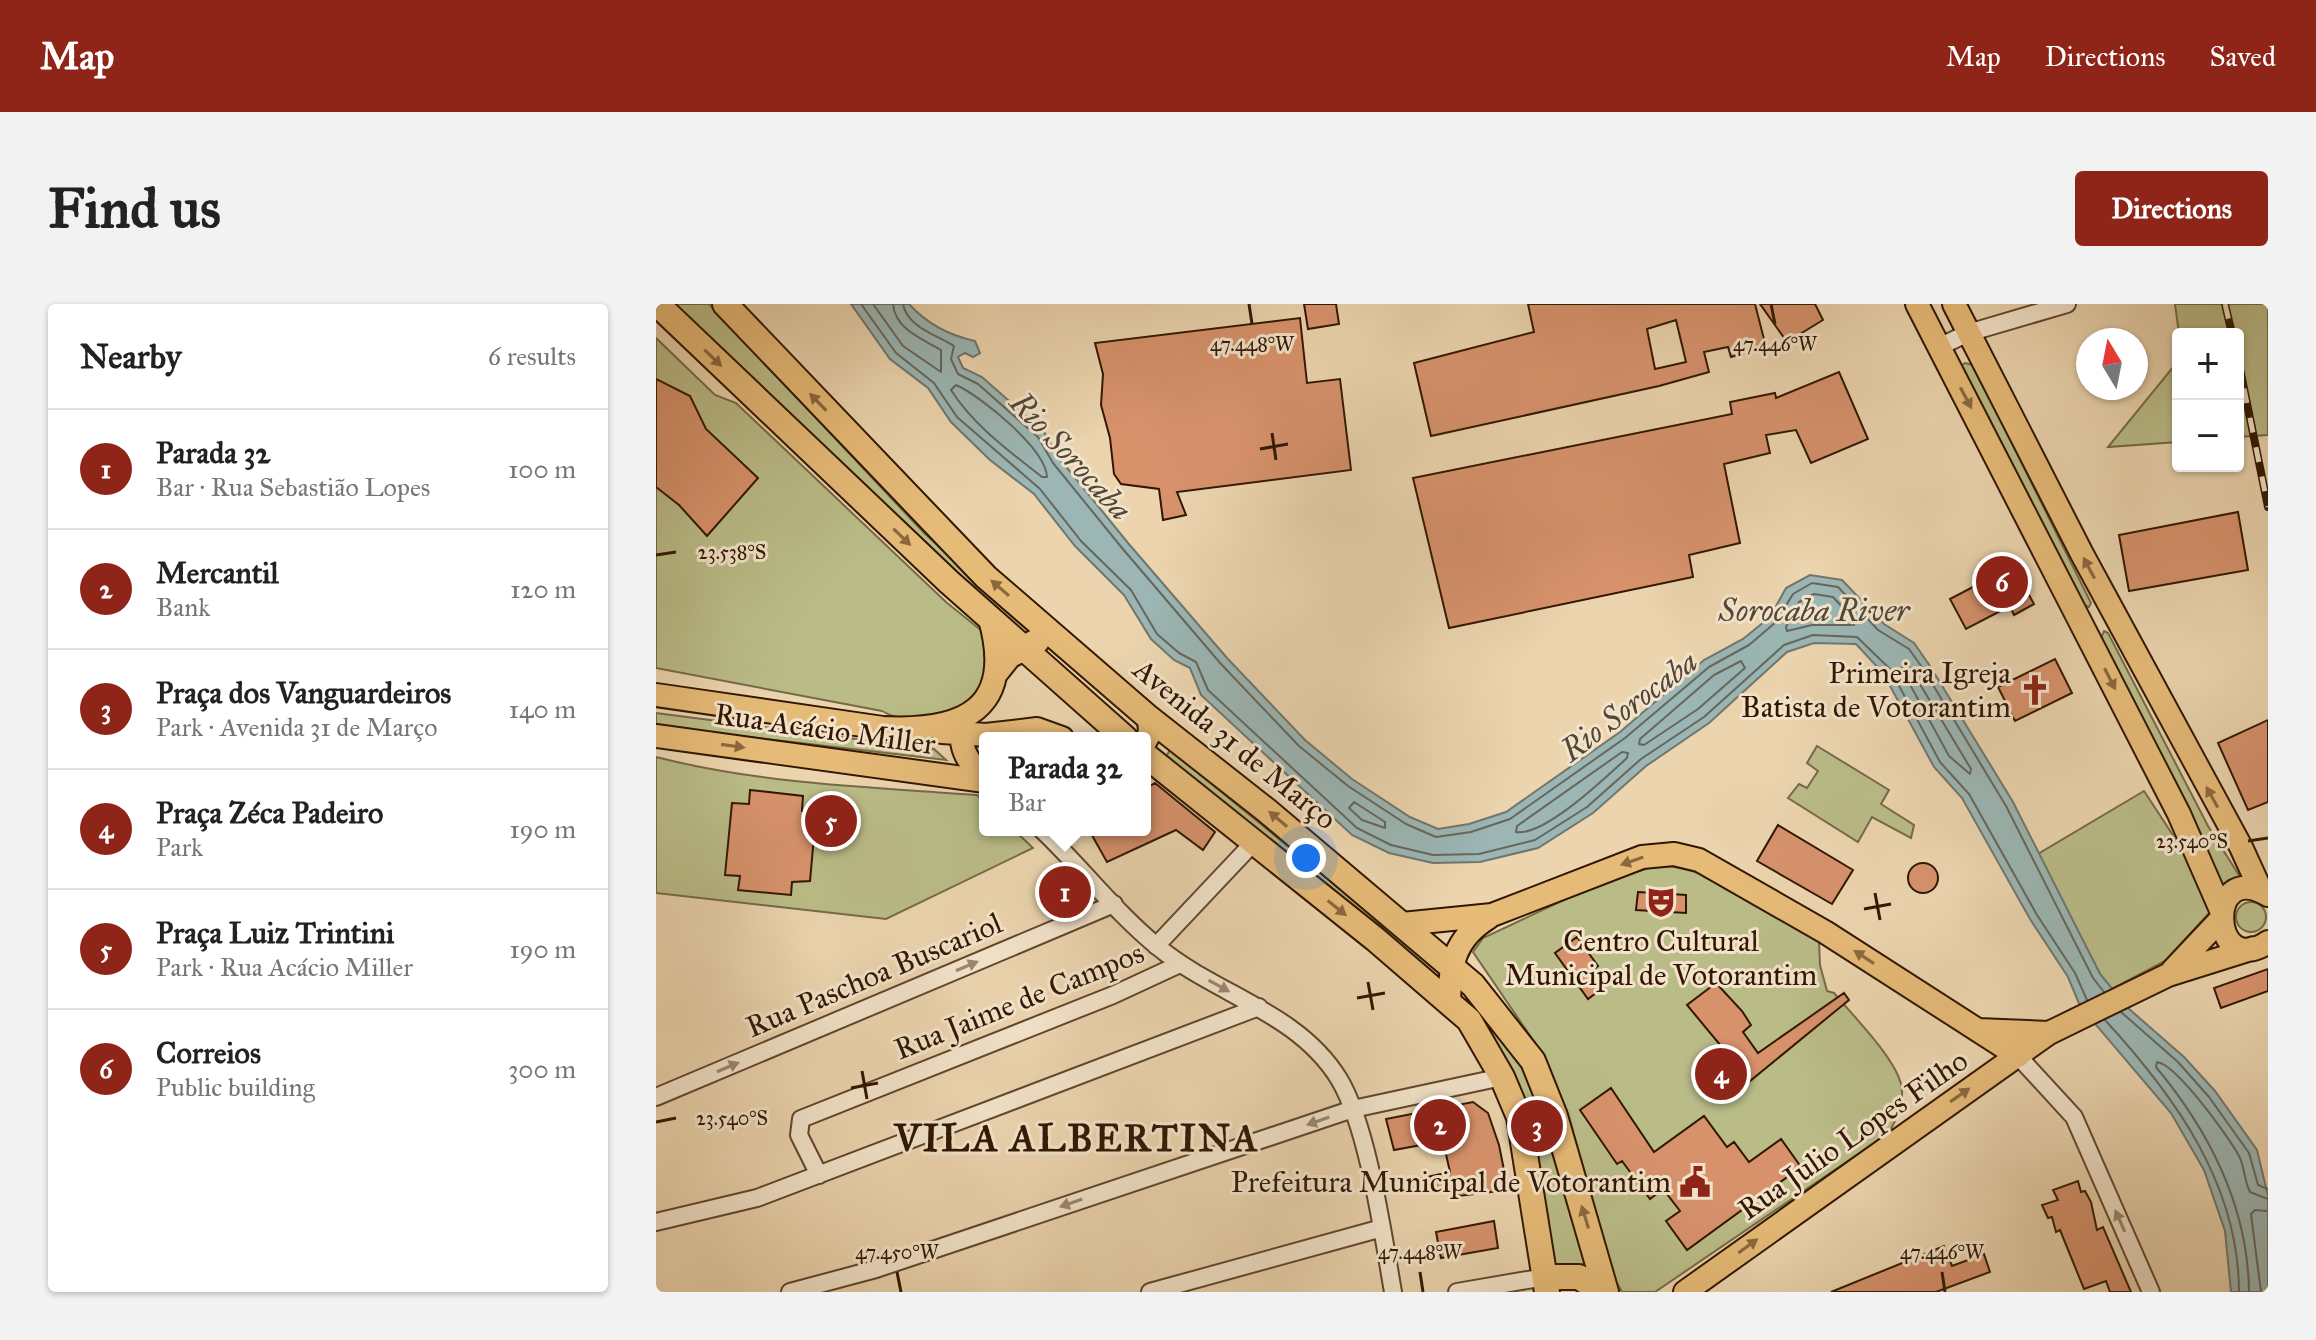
<!DOCTYPE html>
<meta charset="utf-8">
<style>
:root{--surface:#fff;--page:#f2f2f2;--text:#222;--muted:#767676;--line:#e0e0e0;--accent:#8f2418}
body{margin:0;font-family:"IM FELL Great Primer",serif;background:var(--page);color:var(--text)}
.controls{position:absolute;right:24px;top:24px;display:grid;overflow:hidden;border-radius:8px;box-shadow:0 2px 6px #0004}
.controls button{width:72px;height:72px;display:grid;place-items:center;padding:0;border:0;border-bottom:2px solid var(--line);background:var(--surface);color:var(--text);font:40px sans-serif}
.compass{position:absolute;left:1420px;top:24px;width:72px;height:72px;border-radius:50%;background:var(--surface);box-shadow:0 2px 6px #0004;rotate:350deg}
.you{position:absolute;left:650px;top:554px;width:28px;height:28px;margin:-20px;border:6px solid #fff;border-radius:50%;background:#1a73e8;box-shadow:0 0 0 12px #1a73e833}
.badge{display:grid;place-items:center;width:52px;height:52px;border-radius:50%;background:var(--accent);color:#fff;font-size:26px;font-weight:700}
.pin{position:absolute;translate:-50% -50%;border:4px solid #fff;box-shadow:0 2px 8px #0006}
.popup{position:absolute;left:323px;top:428px;width:172px;height:104px;box-sizing:border-box;display:grid;place-content:center;border-radius:8px;background:var(--surface);filter:drop-shadow(0 2px 6px #0005);font-size:26px;white-space:nowrap;color:var(--muted)}
.popup b{font-size:30px;color:var(--text)}
.popup::after{content:'';position:absolute;left:50%;top:100%;margin-left:-16px;border:16px solid transparent;border-top-color:var(--surface)}
.list{margin:0;padding:0;list-style:none}
h2{display:flex;justify-content:space-between;align-items:center;height:104px;margin:0;padding:0 32px;font-size:34px}
h2 small{font-size:26px;font-weight:400;color:var(--muted)}
.list li{display:grid;grid-template-columns:52px 1fr auto;gap:24px;align-items:center;box-sizing:border-box;height:120px;padding:0 32px;border-top:2px solid var(--line)}
.list b{display:block;font-size:30px;white-space:nowrap}
.list p{margin:0;font-size:26px;white-space:nowrap;color:var(--muted)}
.list em{font-size:26px;font-style:normal;color:var(--muted)}
.map{position:relative;flex:none;width:1612px;height:988px;overflow:hidden;border-radius:8px}
header{display:flex;align-items:center;gap:48px;box-sizing:border-box;height:112px;padding:0 40px;background:var(--accent);color:#fff}
header strong{font-size:38px}
nav{display:flex;gap:44px;margin-inline-start:auto;font-size:28px}
.intro{display:flex;align-items:center;justify-content:space-between;box-sizing:border-box;height:192px;padding:0 48px}
h1{margin:0;font-size:56px}
.button{padding:20px 36px;border-radius:8px;background:var(--accent);color:#fff;font-size:28px;font-weight:700}
main{display:flex;gap:48px;padding:0 48px}
aside{flex:1;background:var(--surface);border-radius:8px;box-shadow:0 2px 6px #0004}
.map>svg:first-child{display:block}
.green{fill:#babc88;stroke:#766a46;stroke-width:2}
.water{fill:#9bb6b4;stroke:#71766d;stroke-width:2}
.lines{fill:none;stroke-linecap:round;stroke-linejoin:round}
.shore{stroke:#66665c;stroke-width:2}
.building{fill:#d7926c;stroke:#311703;stroke-width:2;fill-rule:evenodd}
.minor-casing{stroke:#60462e;stroke-width:20}
.major-casing{stroke:#311703;stroke-width:26}
.highway-casing{stroke:#311703;stroke-width:28}
.minor{stroke:#f2e3ca;stroke-width:16}
.major{stroke:#e6ba77;stroke-width:22}
.highway{stroke:#e6ba77;stroke-width:24}
.rail-casing{stroke:#311703;stroke-width:8}
.rail{stroke:#f2e3ca;stroke-width:5;stroke-dasharray:15;stroke-linecap:butt}
.oneway{fill:#8c683d}
.oneway2{fill:#9b8770}
.ticks{fill:none;stroke:#311703;stroke-width:3}
.labels{text-anchor:middle;dominant-baseline:central;stroke-width:6;stroke-linejoin:round;paint-order:stroke}
.poi-label{font-size:30px;fill:#311703;stroke:#f2e3ca;text-anchor:end}
.street-label{font-size:30px;fill:#311703;stroke:#f2e3ca}
.water-label{font-size:32px;font-style:italic;fill:#514738;stroke:#f2e3ca}
.district-label{font-size:38px;font-weight:bold;letter-spacing:2px;fill:#311703;stroke:#f2e3ca}
.ticks-label{font-size:20px;text-anchor:middle;fill:#311703;stroke:#f2e3ca;stroke-width:6;stroke-linejoin:round;paint-order:stroke}
</style>
<header>
<strong>Map</strong>
<nav><a>Map</a><a>Directions</a><a>Saved</a></nav>
</header>
<div class="intro"><h1>Find us</h1><a class="button">Directions</a></div>
<main>
<aside>
<h2>Nearby<small>6 results</small></h2>
<ul class="list">
<li><span class="badge">1</span><div><b>Parada 32</b><p>Bar · Rua Sebastião Lopes</p></div><em>100 m</em></li>
<li><span class="badge">2</span><div><b>Mercantil</b><p>Bank</p></div><em>120 m</em></li>
<li><span class="badge">3</span><div><b>Praça dos Vanguardeiros</b><p>Park · Avenida 31 de Março</p></div><em>140 m</em></li>
<li><span class="badge">4</span><div><b>Praça Zéca Padeiro</b><p>Park</p></div><em>190 m</em></li>
<li><span class="badge">5</span><div><b>Praça Luiz Trintini</b><p>Park · Rua Acácio Miller</p></div><em>190 m</em></li>
<li><span class="badge">6</span><div><b>Correios</b><p>Public building</p></div><em>300 m</em></li>
</ul>
</aside>
<div class="map">
<svg width="1612" height="988" viewBox="0 0 1612 988">
<rect width="100%" height="100%" fill="#ebd4ae"/>
<filter id="stains"><feTurbulence type="fractalNoise" baseFrequency=".0025" numOctaves="4"/><feColorMatrix values="0 0 0 0 .2 0 0 0 0 .09 0 0 0 0 .02 0 0 0 .5 -.17"/></filter>
<radialGradient id="worn" r=".72"><stop offset=".6" stop-color="#630" stop-opacity="0"/><stop offset="1" stop-color="#630" stop-opacity=".3"/></radialGradient>
<!-- green -->
<path class="green" d="M16,0H53L268,229L377,328L366,335Z
M1519,0H1612V131L1582,133V30H1523Z
M0,34L59,91L80,99L290,298L326,327C328,337 331,349 331,358C331,410 264,429 226,407L0,364Z
M1522,57V138L1452,143Z
M1309,59L1317,61L1435,299L1433,303L1428,301L1305,62Z
M1448,327L1452,329L1552,522L1591,584L1570,593L1445,334Z
M0,409L278,445L290,456L0,422Z
M1161,442L1233,486L1225,500L1258,521L1255,534L1216,513L1202,538L1132,494L1143,480L1151,484L1162,467L1151,459Z
M514,446L786,668L775,678L509,454Z
M0,453C105,480 213,483 321,491L329,498V526H358L377,544L230,615L0,589Z
M1488,487L1524,542L1556,606L1509,657L1456,685L1444,670L1382,550Z
M1002,561C1061,564 1114,607 1163,638L1164,661L1171,687L1178,689C1196,711 1246,760 1246,787C1247,803 1240,815 1233,829L999,988H966L954,967L905,806L879,739L817,648L827,634L940,581Z
M1580 613a15 15 0 1 1 30 0a15 15 0 1 1-30 0Z
M811,684L875,772L938,968L897,965L875,839L810,700Z"/>
<!-- water -->
<path class="water" d="M195,0H253C271,20 292,31 319,37L324,49L317,53L309,49L302,53L307,64L326,73L388,128L403,154L472,239L571,354L649,436L696,475L754,513L782,525L813,520L850,508L964,428L1048,356L1087,335L1114,313L1130,284L1154,271L1186,276L1228,320L1258,339L1274,362L1357,498L1444,670L1472,704L1528,753L1559,787L1601,846L1612,892V988H1575L1569,927L1548,866L1515,809L1424,702L1412,673L1374,615L1306,494L1278,463L1227,369L1200,340L1158,339L1131,348L1053,419L990,462L937,509L882,544L824,558L777,559L733,549L696,531L545,391L534,364L518,356L495,335L468,291L419,242L378,190L334,156L295,118L272,84L234,55Z"/>
<g class="lines">
<!-- shore -->
<path class="shore" d="M205,0L240,49L278,79L301,113L384,185L425,237L475,286L501,330L523,349L540,358L552,386L701,524L735,541L777,551L823,550L879,536L931,503L985,455L1048,413L1128,341L1157,331L1201,333L1234,365L1284,458L1313,490L1381,611L1419,669L1431,696
M217,0L247,42L285,68V46C266,35 239,25 237,0
M247,0C251,23 281,31 298,42L295,55L302,70L322,80L382,133L397,159L466,244L565,360L643,442L692,482L750,520L780,533L815,528L854,515L969,434L1053,363L1093,341L1120,318L1137,290L1156,279L1182,283L1222,326L1253,345L1268,366L1350,502L1437,674L1448,688
M300,81C325,92 390,145 391,173H386C353,147 318,122 295,86Z
M1158,290L1177,293L1198,316V321H1156L1131,327L1130,323L1143,298Z
M1085,357L1089,364L1042,405L988,441L983,440L984,435L1058,371Z
M1247,361H1252L1259,372L1315,465L1314,470L1293,452L1246,366Z
M966,448L972,449L971,454C950,473 888,533 860,528L861,522Z
M698,498L729,518V524L706,516L693,504Z
M1465,708L1522,758L1553,793L1593,849L1602,881L1612,885
M1449,716C1519,792 1583,881 1583,988
M1593,988C1592,902 1554,828 1500,763L1501,758C1520,760 1573,833 1583,852C1589,863 1588,877 1594,888L1612,895
M1605,988L1595,910L1599,906L1612,907"/>
</g>
<!-- building -->
<path class="building" d="M648,0H680L683,20L652,25Z
M872,0H1099L1110,43L1075,53L1072,43L1048,48L1053,68L1003,82L775,132L758,59L878,28ZM1020,16L1030,58L999,65L991,25Z
M1104,0H1159L1167,16L1131,38Z
M644,14L651,79L684,75L695,166L521,188L530,211L507,216L503,185L465,180L458,170L454,134L445,101L447,70L439,39Z
M1183,68L1212,135L1155,159L1140,126L1110,131L1114,149L1068,160L1084,239L1033,251L1037,273L793,324L757,174L1076,110L1074,98L1119,89L1120,94Z
M0,75L34,92L50,125L102,174L51,232L23,201L0,183Z
M1582,208L1592,266L1473,287L1463,231Z
M1357,262L1378,300L1358,311L1354,302L1310,325L1294,295Z
M1399,355L1416,389L1359,417L1342,383Z
M1612,416V498L1592,506L1562,439Z
M499,479L559,528L547,546L520,526L451,558L433,526H489V485Z
M94,486L147,492L146,507L160,510L154,577L136,578L135,591L82,586L84,572L69,571L76,499L93,500Z
M1122,521L1197,566L1176,600L1101,557Z
M1252 574a15 15 0 1 1 30 0a15 15 0 1 1-30 0Z
M406,566L424,603L411,608L393,572Z
M982,588L1030,591V609L980,606Z
M921,633L942,662L933,669L944,686L932,695L899,649Z
M1612,665V687L1565,704L1558,684Z
M1060,679L1086,707L1095,721L1087,728L1102,749L1188,689L1193,696L1094,777L1031,701Z
M955,784L998,848L1048,812L1071,843L1078,838L1093,858L1125,835L1145,863L1031,946L1010,917L1024,907L1007,885L994,895L966,857L961,860L924,806Z
M817,798L832,809L843,841L852,886L803,892L802,882L759,889L757,876L794,868L787,837L738,846L730,815Z
M1422,877L1425,888L1429,887L1435,898L1441,926L1447,923L1475,988H1454L1450,977L1428,985L1404,926L1400,928L1396,913L1392,914L1386,901L1402,896L1397,886Z
M838,917L842,944L785,954L780,928Z
M1288,942L1296,962L1328,950L1334,968L1280,988H1175Z"/>
<g class="lines">
<defs>
<path id="minor" d="M1283,43L1312,29L1411,0
M386,526C426,564 460,609 502,643C560,691 642,708 683,775C712,823 727,931 737,988
M500,642L599,537
M1362,752L1418,813L1495,988
M0,793L458,600
M163,871L143,831L145,815L457,691L524,660
M0,918L101,894L603,703
M134,988L220,965L697,805L846,773
M494,988L726,924
M801,988L889,973"/>
<path id="major" d="M1261,0L1523,510L1565,606
M1298,0L1426,250L1585,543L1605,587
M0,391L227,424C308,428 359,405 334,315
M306,417C303,442 309,457 329,473
M286,428L330,431L381,425L406,434
M0,432L329,477
M489,438L494,429L493,414
M1612,591C1548,553 1554,678 1612,638
M746,620L836,611L986,553L1018,550L1043,556L1169,628L1362,752
M1516,667L1564,616
M793,699C794,661 798,635 832,614
M1322,726L1393,729
M1029,988L1393,729L1512,671L1598,644"/>
<path id="highway" d="M1,0L293,278L469,434
M69,0L330,273L493,414L610,506L817,681L877,757L899,812L950,988
M341,367L353,352L381,337
M489,451L719,635L813,716L846,773L863,813L891,988
M889,973H923L946,988"/>
</defs>
<!-- minor casing -->
<use href="#minor" class="minor-casing"/>
<!-- major casing -->
<use href="#major" class="major-casing"/>
<!-- highway casing -->
<use href="#highway" class="highway-casing"/>
<!-- minor -->
<use href="#minor" class="minor"/>
<!-- major -->
<use href="#major" class="major"/>
<!-- highway -->
<use href="#highway" class="highway"/>
<defs>
<path id="rail" d="M1569,0L1576,30
M1582,55L1612,203"/>
</defs>
<!-- rail casing -->
<use href="#rail" class="rail-casing"/>
<!-- rail -->
<use href="#rail" class="rail"/>
</g>
<!-- one-way arrows -->
<defs><path id="oneway-solid" d="M-6-.8H1V-3.2L6.5 0L1 3.2V.8H-6Z" transform="scale(2)"/></defs>
<g class="oneway">
<use href="#oneway-solid" transform="translate(57 54) rotate(44)"/>
<use href="#oneway-solid" transform="translate(1310 94) rotate(62)"/>
<use href="#oneway-solid" transform="translate(162 98) rotate(-134)"/>
<use href="#oneway-solid" transform="translate(246 233) rotate(44)"/>
<use href="#oneway-solid" transform="translate(1433 264) rotate(-118)"/>
<use href="#oneway-solid" transform="translate(344 284) rotate(-139)"/>
<use href="#oneway-solid" transform="translate(1454 375) rotate(63)"/>
<use href="#oneway-solid" transform="translate(77 442) rotate(8)"/>
<use href="#oneway-solid" transform="translate(1556 493) rotate(-119)"/>
<use href="#oneway-solid" transform="translate(622 515) rotate(-140)"/>
<use href="#oneway-solid" transform="translate(976 557) rotate(161)"/>
<use href="#oneway-solid" transform="translate(681 604) rotate(39)"/>
<use href="#oneway-solid" transform="translate(1208 653) rotate(-147)"/>
<use href="#oneway-solid" transform="translate(1304 791) rotate(-35)"/>
<use href="#oneway-solid" transform="translate(929 913) rotate(-107)"/>
<use href="#oneway-solid" transform="translate(1092 942) rotate(-36)"/>
</g>
<g class="oneway2">
<use href="#oneway-solid" transform="translate(311 662) rotate(-23)"/>
<use href="#oneway-solid" transform="translate(563 682) rotate(29)"/>
<use href="#oneway-solid" transform="translate(72 763) rotate(-23)"/>
<use href="#oneway-solid" transform="translate(662 817) rotate(161)"/>
<use href="#oneway-solid" transform="translate(415 899) rotate(161)"/>
<use href="#oneway-solid" transform="translate(1464 917) rotate(-114)"/>
</g>
<!-- ticks -->
<path class="ticks" d="M593,0L596,20M1115,0L1119,20M616,129L620,156M604,145L632,140M0,251L20,248M1592,537L1612,534M1219,589L1224,616M1208,605L1235,600M712,678L717,706M701,694L729,689M206,767L211,795M195,784L222,779M0,818L20,814M241,968L245,988M764,968L767,988M1286,968L1289,988"/>
<!-- icons -->
<defs>
<symbol id="church-bare" viewBox="-9 -9 18 18"><path d="M-1.2-6h2.4v3.5h3.3v2.4h-3.3V6h-2.4V-.1h-3.3v-2.4h3.3Z" fill="#8f2418" stroke="#f2e3ca" stroke-width="2.5" paint-order="stroke"/></symbol>
<symbol id="theatre-bare" viewBox="-9 -9 18 18"><path d="M-5-5.5Q0-4 5-5.5V0Q5 5 0 6Q-5 5-5 0ZM-3.3-2.5H-1v1.5H-3.3ZM1-2.5H3.3v1.5H1ZM-2.8 1Q0 5.5 2.8 1Z" fill="#8f2418" stroke="#f2e3ca" stroke-width="2.5" paint-order="stroke"/></symbol>
<symbol id="civic-bare" viewBox="-9 -9 18 18"><path d="M-.6-6.5H3V-4.5H.6V-3L4-1V1h2V6H-6V1h2V-1L-.6-3ZM-1.2 2.5V6h2.4V2.5Z" fill="#8f2418" stroke="#f2e3ca" stroke-width="2.5" paint-order="stroke"/></symbol>
</defs>
<g fill-rule="evenodd">
<use href="#church-bare" x="1357" y="364" width="44" height="44"/>
<use href="#theatre-bare" x="983" y="576" width="44" height="44"/>
<use href="#civic-bare" x="1017" y="856" width="44" height="44"/>
</g>
<g class="labels">
<!-- poi labels -->
<g class="poi-label">
<text x="1355" y="369">Primeira Igreja<tspan x="1355" dy="34">Batista de Votorantim</tspan></text>
<text x="1005" y="637" text-anchor="middle">Centro Cultural<tspan x="1005" dy="34">Municipal de Votorantim</tspan></text>
<text x="1015" y="878">Prefeitura Municipal de Votorantim</text>
</g>
<!-- street labels -->
<g class="street-label">
<text transform="translate(169 425) rotate(8)">Rua Acácio Miller</text>
<text transform="translate(579 440) rotate(39)">Avenida 31 de Março</text>
<text transform="translate(218 671) rotate(-23)">Rua Paschoa Buscariol</text>
<text transform="translate(363 697) rotate(-22)">Rua Jaime de Campos</text>
<text transform="translate(1197 831) rotate(-35)">Rua Julio Lopes Filho</text>
</g>
<!-- water labels -->
<g class="water-label">
<text transform="translate(415 152) rotate(47)">Rio Sorocaba</text>
<text x="1158" y="306">Sorocaba River</text>
<text transform="translate(973 402) rotate(-37)">Rio Sorocaba</text>
</g>
<!-- district labels -->
<g class="district-label">
<text x="421" y="834">VILA ALBERTINA</text>
</g>
</g>
<g class="ticks-label">
<text x="596" y="47">47.448°W</text>
<text x="1119" y="47">47.446°W</text>
<text x="76" y="255">23.538°S</text>
<text x="1536" y="544">23.540°S</text>
<text x="76" y="821">23.540°S</text>
<text x="241" y="955">47.450°W</text>
<text x="764" y="955">47.448°W</text>
<text x="1286" y="955">47.446°W</text>
</g>
<rect width="100%" height="100%" filter="url(#stains)"/>
<rect width="100%" height="100%" fill="url(#worn)"/>
</svg>
<div class="controls">
<button>+</button>
<button>−</button>
</div>
<svg class="compass" viewBox="-18 -18 36 36"><path d="M0-13l5 13h-10z" fill="#e53935"/><path d="M0 13l5-13h-10z" fill="#767676"/></svg>
<div class="you"></div>
<div class="pin badge" style="left:409px;top:588px">1</div>
<div class="popup"><b>Parada 32</b>Bar</div>
<div class="pin badge" style="left:784px;top:821px">2</div>
<div class="pin badge" style="left:881px;top:822px">3</div>
<div class="pin badge" style="left:1065px;top:770px">4</div>
<div class="pin badge" style="left:175px;top:517px">5</div>
<div class="pin badge" style="left:1346px;top:278px">6</div>
</div>
</main>
